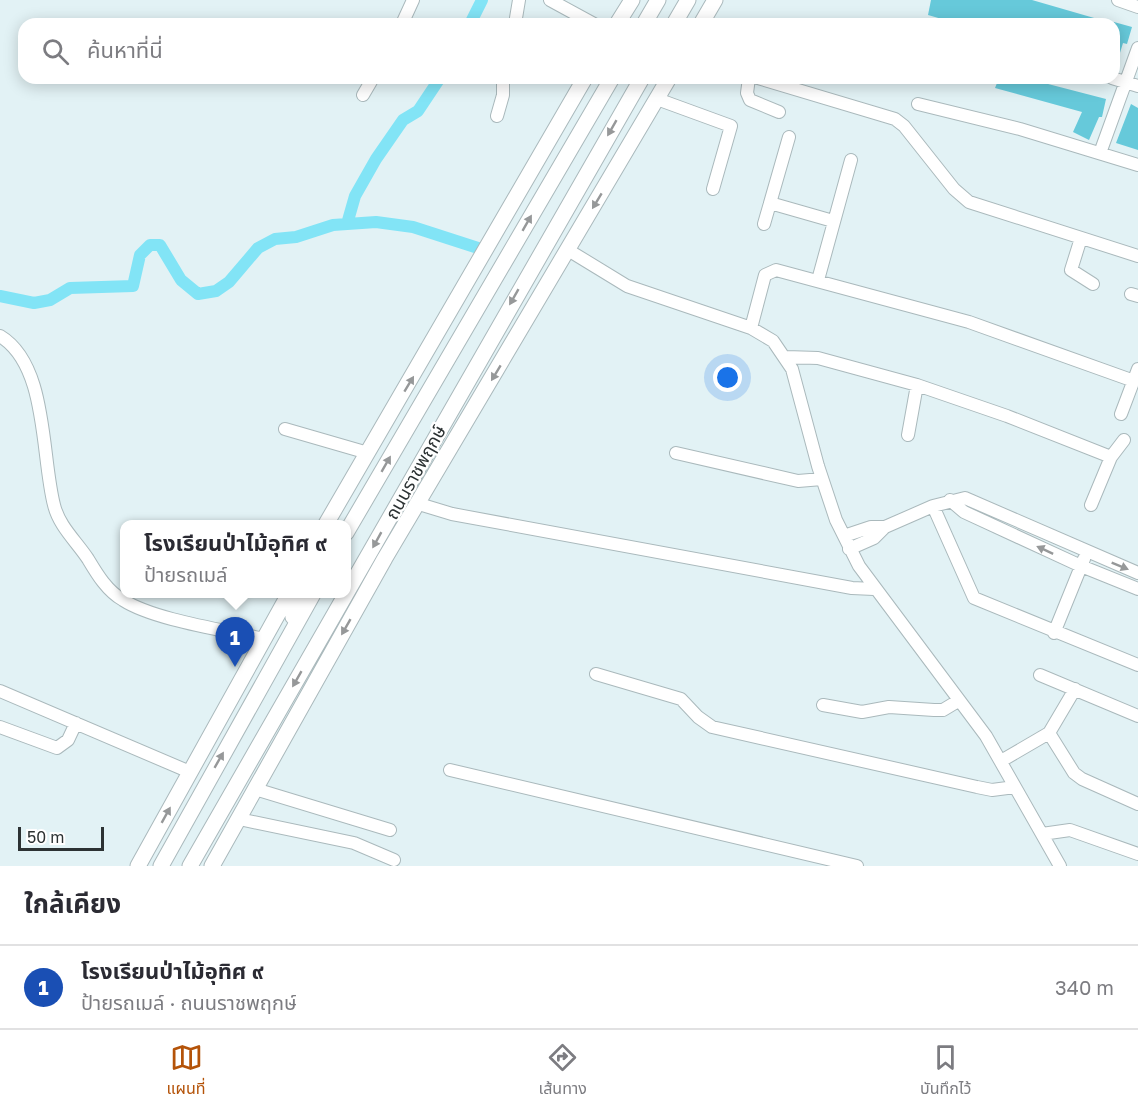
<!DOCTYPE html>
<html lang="th">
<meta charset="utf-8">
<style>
:root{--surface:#fff;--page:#f7f7f7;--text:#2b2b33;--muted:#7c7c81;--line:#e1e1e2;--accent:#b45309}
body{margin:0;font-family:"Golos Text","Noto Sans Thai",sans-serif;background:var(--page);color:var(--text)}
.scale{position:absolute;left:18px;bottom:15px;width:86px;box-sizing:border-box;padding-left:6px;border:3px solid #2c3233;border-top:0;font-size:16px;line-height:21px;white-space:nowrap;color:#2c3233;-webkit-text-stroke:4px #fff;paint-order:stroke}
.you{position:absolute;left:728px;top:378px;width:21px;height:21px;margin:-15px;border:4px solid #fff;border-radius:50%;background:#1a73e8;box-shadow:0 0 0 9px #1a73e833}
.badge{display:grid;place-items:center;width:39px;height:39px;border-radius:50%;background:var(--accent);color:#fff;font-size:20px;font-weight:700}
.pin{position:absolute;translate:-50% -50px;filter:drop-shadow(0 2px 3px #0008)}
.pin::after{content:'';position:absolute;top:32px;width:21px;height:18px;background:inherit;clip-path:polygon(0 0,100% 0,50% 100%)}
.popup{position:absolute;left:120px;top:520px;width:231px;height:78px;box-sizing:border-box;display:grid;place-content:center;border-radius:12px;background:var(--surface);filter:drop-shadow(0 2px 4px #0005);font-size:20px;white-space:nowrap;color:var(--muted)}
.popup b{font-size:22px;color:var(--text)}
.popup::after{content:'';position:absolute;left:50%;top:100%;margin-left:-12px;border:12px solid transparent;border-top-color:var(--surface)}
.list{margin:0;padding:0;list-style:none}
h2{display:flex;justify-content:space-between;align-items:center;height:78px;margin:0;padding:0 24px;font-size:26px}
h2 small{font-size:20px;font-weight:400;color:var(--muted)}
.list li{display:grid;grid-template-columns:39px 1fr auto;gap:18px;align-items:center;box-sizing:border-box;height:84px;padding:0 24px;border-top:2px solid var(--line)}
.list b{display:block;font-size:22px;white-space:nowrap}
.list p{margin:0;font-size:20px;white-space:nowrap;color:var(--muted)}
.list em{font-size:20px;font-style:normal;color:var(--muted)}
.icon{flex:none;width:33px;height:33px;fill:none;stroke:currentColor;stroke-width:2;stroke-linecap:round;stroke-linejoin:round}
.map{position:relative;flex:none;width:1138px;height:866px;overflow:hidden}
.search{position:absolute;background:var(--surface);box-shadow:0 3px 15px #0003;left:18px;right:18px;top:18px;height:66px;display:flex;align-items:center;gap:15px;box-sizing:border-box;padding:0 21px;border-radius:18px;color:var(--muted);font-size:22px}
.sheet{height:162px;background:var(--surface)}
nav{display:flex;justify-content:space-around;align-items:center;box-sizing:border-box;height:84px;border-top:2px solid var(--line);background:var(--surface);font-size:16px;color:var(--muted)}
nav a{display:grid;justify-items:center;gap:3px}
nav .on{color:var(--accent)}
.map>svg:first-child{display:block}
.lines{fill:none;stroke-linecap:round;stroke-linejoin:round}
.canal{stroke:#82e4f6;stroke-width:12}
.building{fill:#66c9da}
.minor-casing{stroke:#aab9bc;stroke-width:14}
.major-casing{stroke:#aab9bc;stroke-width:17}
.minor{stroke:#fff;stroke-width:12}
.major{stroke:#fff;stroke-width:15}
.oneway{fill:#969899}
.labels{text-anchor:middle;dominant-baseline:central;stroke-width:4.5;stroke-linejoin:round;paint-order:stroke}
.street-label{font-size:18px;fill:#2c3233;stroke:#fff}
</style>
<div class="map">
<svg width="1138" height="866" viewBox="0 0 1138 866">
<rect width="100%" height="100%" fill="#e2f2f5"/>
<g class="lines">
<!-- canal -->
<path class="canal" d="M470,24L482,0
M347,224L355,196L376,159L403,120L418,111L440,78
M0,296L34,303L50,300L70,288L133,286L140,255L150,245H160L181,280L198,294L216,291L229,282L258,248L275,239L296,237L333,225L376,222L413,227L478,248"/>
</g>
<!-- building -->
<path class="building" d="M931,0H1032L1108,22V24H959L928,15Z
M1114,22L1132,27L1127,44L1123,43L1116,66Z
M999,78H1025L1106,99L1102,117H1099L1089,140L1073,132L1082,112L995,88Z
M1131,104L1138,108V150L1116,143Z"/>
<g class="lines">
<defs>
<path id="minor" d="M550,0L594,24
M1118,0L1138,7
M402,24L413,0
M515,24L519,0
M749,78L747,93L750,100L779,112
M758,78L895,119L904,126L954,189L969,202L1138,256
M1112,78L1138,86
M363,95L373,78
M657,99L731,126L713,189
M918,104L1020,129L1138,165
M497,116L503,95V78
M1100,153L1138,48
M770,203L833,221
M764,224L789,137
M1081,238L1071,270L1093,284
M568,250L627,286L751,328L773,341L792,369L818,466L836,520L859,566L986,736L1060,866
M818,280L851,160
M1131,294L1138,296
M751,328L765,275L776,270L969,322L1134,381
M0,336C48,365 41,455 54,505C59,526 76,541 88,559C97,574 107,591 123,600C154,620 225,630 264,639
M786,357L818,358L917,385L1007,416L1111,457L1124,440
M1121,414L1138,369
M285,429L368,453
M908,435L917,385
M676,453L798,481L822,479
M950,500L964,512L1081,566L1138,589
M419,504L452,514L852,588L874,589
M1091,505L1111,457
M933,506L974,598L1138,665
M844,536L871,527H885L933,506L965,498L1138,573
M849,549L874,538L885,527
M1054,633L1084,559
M596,674L681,699L698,717L712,727L977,787L992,790L1015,787
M1040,675L1138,716
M0,691L190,772
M823,705L862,712L889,707L934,710H943L958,701
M0,727L57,748L68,740L76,723
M1049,733L1074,773L1082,779L1138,804
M1001,761L1049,733L1075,689
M450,770L857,866
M255,789L390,830
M239,819L354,843L394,860
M1042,834L1070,830L1138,854"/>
<path id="major" d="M617,24L632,0
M644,24L658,0
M674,24L688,0
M701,24L715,0
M326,524L585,78
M346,533L612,78
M293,617L300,594
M138,866L289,594
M161,866L313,594
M190,866L642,78
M212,866L385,558L669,78"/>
</defs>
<!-- minor casing -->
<use href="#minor" class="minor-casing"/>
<!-- major casing -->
<use href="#major" class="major-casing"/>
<!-- minor -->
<use href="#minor" class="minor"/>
<!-- major -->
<use href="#major" class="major"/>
</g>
<!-- one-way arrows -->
<defs><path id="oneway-solid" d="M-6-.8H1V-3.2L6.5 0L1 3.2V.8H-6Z" transform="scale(1.5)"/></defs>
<g class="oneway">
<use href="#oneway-solid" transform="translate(612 128) rotate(120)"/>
<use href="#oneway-solid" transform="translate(597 201) rotate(121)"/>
<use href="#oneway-solid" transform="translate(527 223) rotate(-60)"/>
<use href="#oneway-solid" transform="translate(514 297) rotate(120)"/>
<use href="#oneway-solid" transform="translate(496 373) rotate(121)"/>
<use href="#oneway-solid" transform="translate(409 384) rotate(-59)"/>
<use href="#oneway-solid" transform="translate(386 464) rotate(-60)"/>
<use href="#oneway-solid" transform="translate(377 540) rotate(119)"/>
<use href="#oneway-solid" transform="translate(1045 550) rotate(-155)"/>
<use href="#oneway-solid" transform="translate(1120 566) rotate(22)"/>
<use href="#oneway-solid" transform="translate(346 627) rotate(120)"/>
<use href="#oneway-solid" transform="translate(297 679) rotate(120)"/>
<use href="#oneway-solid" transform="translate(219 760) rotate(-60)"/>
<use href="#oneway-solid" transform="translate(166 815) rotate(-61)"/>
</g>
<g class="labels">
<!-- street labels -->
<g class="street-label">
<text transform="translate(415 472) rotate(-61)">ถนนราชพฤกษ์</text>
</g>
</g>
</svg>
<div class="scale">50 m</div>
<div class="you"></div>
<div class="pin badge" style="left:235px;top:667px;background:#1a4fb4">1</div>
<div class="popup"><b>โรงเรียนป่าไม้อุทิศ ๙</b>ป้ายรถเมล์</div>
<div class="search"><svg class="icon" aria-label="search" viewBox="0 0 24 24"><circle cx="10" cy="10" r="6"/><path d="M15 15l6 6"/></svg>ค้นหาที่นี่</div>
</div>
<section class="sheet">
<h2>ใกล้เคียง<small></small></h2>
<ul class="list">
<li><span class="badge" style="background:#1a4fb4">1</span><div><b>โรงเรียนป่าไม้อุทิศ ๙</b><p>ป้ายรถเมล์ · ถนนราชพฤกษ์</p></div><em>340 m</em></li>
</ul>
</section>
<nav>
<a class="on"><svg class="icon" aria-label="map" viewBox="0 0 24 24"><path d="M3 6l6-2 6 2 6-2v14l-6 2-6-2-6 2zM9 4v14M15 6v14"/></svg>แผนที่</a>
<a><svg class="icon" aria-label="directions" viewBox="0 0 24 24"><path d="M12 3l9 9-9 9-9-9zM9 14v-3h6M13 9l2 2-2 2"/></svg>เส้นทาง</a>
<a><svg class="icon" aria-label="saved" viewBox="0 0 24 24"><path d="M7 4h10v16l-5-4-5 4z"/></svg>บันทึกไว้</a>
</nav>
